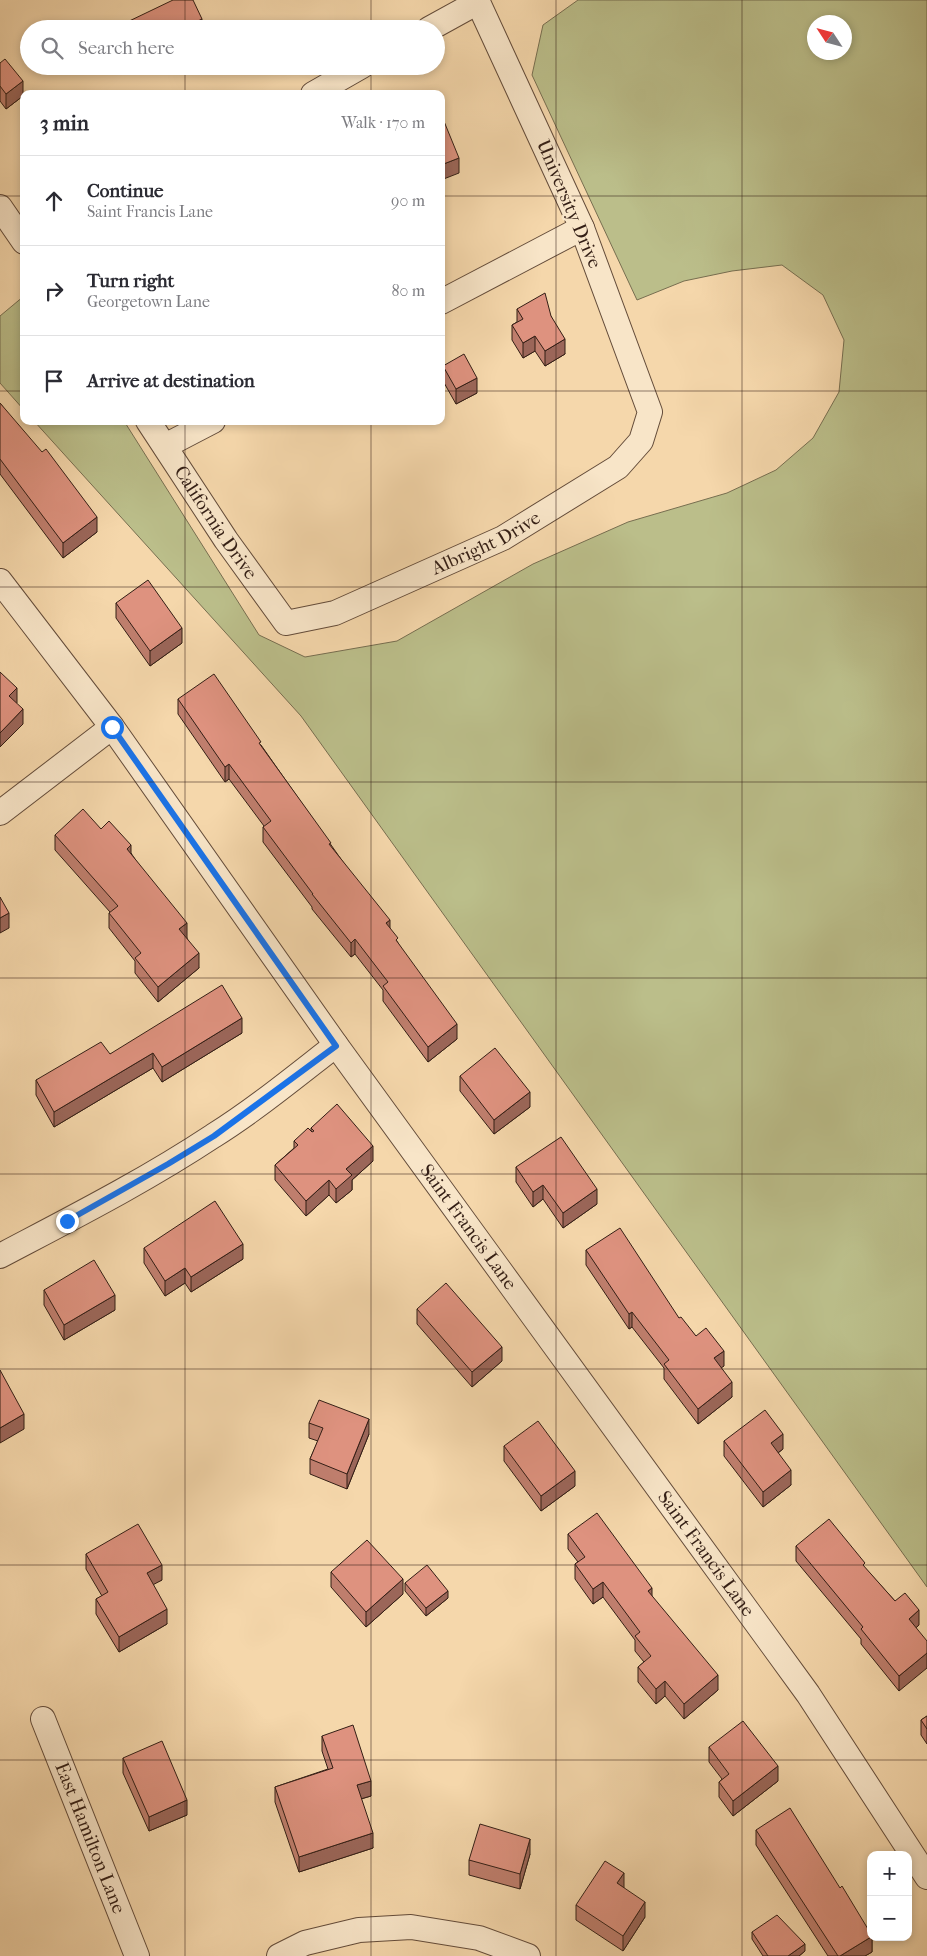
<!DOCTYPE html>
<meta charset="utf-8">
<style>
:root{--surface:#fff;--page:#f7f7f7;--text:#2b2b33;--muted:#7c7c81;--line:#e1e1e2}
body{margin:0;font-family:"IM FELL French Canon",serif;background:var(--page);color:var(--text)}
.controls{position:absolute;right:15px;bottom:15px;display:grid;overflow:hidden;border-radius:10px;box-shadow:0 2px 8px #0003}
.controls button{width:45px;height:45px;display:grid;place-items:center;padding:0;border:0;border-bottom:1px solid var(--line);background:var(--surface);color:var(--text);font:25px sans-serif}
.compass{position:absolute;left:807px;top:15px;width:45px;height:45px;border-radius:50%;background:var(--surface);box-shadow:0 2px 8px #0003;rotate:306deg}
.stop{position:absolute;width:15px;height:15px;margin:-11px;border:4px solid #1a73e8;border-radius:50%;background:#fff}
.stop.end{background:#1a73e8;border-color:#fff;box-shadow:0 1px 5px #0008}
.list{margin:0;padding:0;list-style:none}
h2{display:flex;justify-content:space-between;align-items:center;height:65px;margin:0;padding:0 20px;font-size:21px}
h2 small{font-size:16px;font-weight:400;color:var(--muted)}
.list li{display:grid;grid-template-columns:32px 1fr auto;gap:15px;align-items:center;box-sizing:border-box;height:90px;padding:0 20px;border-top:1px solid var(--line)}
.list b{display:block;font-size:19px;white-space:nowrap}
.list p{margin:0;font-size:16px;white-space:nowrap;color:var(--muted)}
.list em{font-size:16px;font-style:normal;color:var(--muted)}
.icon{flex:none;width:28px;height:28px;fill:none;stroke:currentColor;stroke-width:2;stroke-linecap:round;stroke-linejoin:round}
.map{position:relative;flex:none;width:927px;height:1956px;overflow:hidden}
.search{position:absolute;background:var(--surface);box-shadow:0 2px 8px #0003;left:20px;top:20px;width:425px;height:55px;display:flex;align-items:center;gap:12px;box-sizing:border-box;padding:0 18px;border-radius:28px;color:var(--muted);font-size:19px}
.panel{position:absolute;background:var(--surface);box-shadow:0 2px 8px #0003;left:20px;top:90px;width:425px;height:335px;border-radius:10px}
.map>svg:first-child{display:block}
.green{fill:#bbbe8a;stroke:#776e50;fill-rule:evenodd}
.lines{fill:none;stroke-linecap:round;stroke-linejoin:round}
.minor-casing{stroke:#644c3a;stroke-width:26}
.minor{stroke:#f8e5c8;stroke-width:24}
.wall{fill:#bf7e6d;stroke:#331e15}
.shaded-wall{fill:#9b6659;stroke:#331e15}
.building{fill:#de927f;stroke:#331e15}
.route{stroke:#1a73e8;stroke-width:6}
.grid{fill:none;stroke:#331e15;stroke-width:1;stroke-opacity:0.55}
.labels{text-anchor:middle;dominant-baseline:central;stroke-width:5;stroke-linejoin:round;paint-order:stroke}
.street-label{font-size:19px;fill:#331e15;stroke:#f8e5c8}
</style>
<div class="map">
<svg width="927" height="1956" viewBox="0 0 927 1956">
<rect width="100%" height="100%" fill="#f5d7ab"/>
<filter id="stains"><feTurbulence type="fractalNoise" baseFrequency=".004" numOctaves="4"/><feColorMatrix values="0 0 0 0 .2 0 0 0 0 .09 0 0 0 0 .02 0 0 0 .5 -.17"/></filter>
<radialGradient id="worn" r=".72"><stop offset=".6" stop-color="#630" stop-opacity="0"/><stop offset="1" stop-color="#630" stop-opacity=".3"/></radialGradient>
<!-- green -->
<path class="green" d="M578,0H927V1587L301,716L34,421H124L259,635L305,657L397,641L533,564L628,522L727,493L776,470L813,438L839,392L844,340L823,295L782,265L732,271L684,281L637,300L532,75L543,25ZM814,22H844V52H814Z
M24,296V410L0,383V316Z"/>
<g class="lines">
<defs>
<g id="minor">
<path d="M429,29L478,2"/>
<path d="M313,94L362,66"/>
<path d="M0,207L24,242"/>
<path d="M441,302L582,228"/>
<path id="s1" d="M148,421L226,540L286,623L335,613L503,538L618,467L641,441L650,412L582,228L477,0"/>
<path d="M165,446L213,421"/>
<path id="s2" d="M0,581L112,727L336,1045L808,1694L927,1877"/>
<path d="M0,813L112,727"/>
<path d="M0,1256C72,1218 145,1181 213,1136C256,1109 296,1076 336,1045"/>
<path id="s3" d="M43,1719L137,1956"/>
<path d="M279,1956L305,1943L359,1930L411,1927L479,1938L528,1956"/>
</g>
</defs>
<!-- minor casing -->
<use href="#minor" class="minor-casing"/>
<!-- minor -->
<use href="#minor" class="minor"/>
</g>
<!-- wall -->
<path class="wall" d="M0,63L23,96L6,109L0,101Z
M517,309L551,316L565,354L545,366L535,351L523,358L512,340V325L517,322Z
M443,366L477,393L456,404L443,381Z
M0,403L97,532L63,558L0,474Z
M116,603L182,643L150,666L116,618Z
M178,699L261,745L390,929L398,943L457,1039L428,1062L383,1001V990L355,954L351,957L312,909V907L263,842V827L264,826L229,779L225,782L178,714Z
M101,829L131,853L187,938L199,968L158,1002L135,973V961L109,928V913L110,912L55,850V835Z
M242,1033L162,1082L153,1068L54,1127L36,1095V1080L110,1054Z
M460,1076L530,1107L494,1134L460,1091Z
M311,1128L373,1161L352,1180V1190L336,1203L329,1195L306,1216L275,1180V1165L294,1148V1141L311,1131Z
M516,1167L597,1204L563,1228L543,1199L533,1207L516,1182Z
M144,1248L243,1259L191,1292L185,1283L165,1296L144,1263Z
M586,1250L679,1318L724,1366L721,1367L732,1397L698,1424L664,1379V1368L632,1327L629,1329L586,1265Z
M44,1290L115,1310L64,1340L44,1305Z
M417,1309L502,1361L472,1387L417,1324Z
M309,1423L369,1434L347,1489L310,1474V1459L318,1441L309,1438Z
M724,1441L783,1449L778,1453L791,1485L763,1507L724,1456Z
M504,1446L575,1486L541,1511L504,1461Z
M568,1534L652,1597L718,1690L684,1719L665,1696L656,1704L638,1682V1667L644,1662L635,1651V1640L603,1597L593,1604L575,1579V1564L578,1562L568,1549Z
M796,1546L865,1568L895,1601L919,1625L916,1628L899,1691L861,1644V1639L796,1561Z
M86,1554L162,1580L153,1584L167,1624L119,1652L96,1614V1599L102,1596L86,1569Z
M331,1572L403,1594L366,1627L331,1587Z
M405,1583L448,1598L426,1616L405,1591Z
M927,1716V1744L921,1735V1720Z
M322,1736L371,1796L361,1799L373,1848L299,1872L275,1802V1787L328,1769L322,1751Z
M709,1747L778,1781L733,1816L719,1797V1782L722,1779L709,1762Z
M123,1758L187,1815L149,1831L123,1773Z
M756,1830L872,1937V1952L865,1956H828L756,1845Z
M530,1854L520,1889L469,1875V1860Z
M576,1905L645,1917L623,1951L576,1920Z
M752,1932L805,1951L799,1956H763L752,1939Z"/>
<!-- shaded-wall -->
<path class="shaded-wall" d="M202,19V29H181Z
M23,81V96L6,109V94Z
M459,158V173L441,180V165Z
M535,336V351L523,358V343Z
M565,339V354L545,366V351Z
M477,378V393L456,404V389Z
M97,517V532L63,558V543Z
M182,628V643L150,666V651Z
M17,688V703L9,711V696Z
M23,709V724L0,747V733Z
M229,764V779L225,782V767Z
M131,845V860L127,849Z
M9,913V928L0,933V918Z
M390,920V935L386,923Z
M187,923V938L179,944V929Z
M355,939V954L351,957V943Z
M199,953V968L158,1002V987Z
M242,1018V1033L162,1082V1067Z
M457,1024V1039L428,1062V1047Z
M153,1053V1068L54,1127V1112Z
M530,1092V1107L494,1134V1120Z
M373,1146V1161L352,1180V1190L336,1203V1189L346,1169Z
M329,1180V1195L306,1216V1201Z
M543,1185V1199L533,1207V1192Z
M597,1189V1204L563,1228V1213Z
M243,1244V1259L191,1292V1277Z
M185,1268V1283L165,1296V1281Z
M115,1295V1310L64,1340V1325Z
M632,1312V1327L629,1329V1314Z
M502,1347V1361L472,1387V1372Z
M724,1351V1366L714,1373V1358Z
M732,1382V1397L698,1424V1409Z
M24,1414V1429L0,1443V1428Z
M369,1419V1434L347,1489V1474Z
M783,1434V1449L771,1458V1443Z
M791,1470V1485L763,1507V1492Z
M575,1471V1486L541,1511V1496Z
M162,1565V1580L147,1588V1573Z
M403,1579V1594L366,1627V1612Z
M603,1582V1597L593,1604V1589Z
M652,1588V1603L648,1591Z
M448,1591V1598L426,1616V1608Z
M167,1609V1624L119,1652V1637Z
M919,1610V1625L909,1634V1619Z
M927,1653V1668L899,1691V1676Z
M718,1675V1690L684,1719V1704Z
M665,1681V1696L656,1704V1689Z
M778,1766V1781L733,1816V1801Z
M371,1781V1796L357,1800V1785Z
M187,1800V1815L149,1831V1817Z
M373,1833V1848L299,1872V1857Z
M530,1839V1854L520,1889V1874Z
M624,1873V1888L617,1883Z
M645,1902V1917L623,1951V1936Z
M871,1937H872V1952L865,1956H840Z
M805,1944V1951L799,1956H788Z"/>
<!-- building -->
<path class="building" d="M173,0H193L202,19L181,29H125L123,24Z
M5,59L23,81L6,94L0,86V63Z
M441,114L459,158L441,165Z
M545,293L551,316L565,339L545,351L535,336L523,343L512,325L523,319L517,309Z
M464,354L477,378L456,389L443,366Z
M0,403L42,452L46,449L97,517L63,543L0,459Z
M148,580L182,628L150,651L116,603Z
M0,672L17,688L9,696L23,709L0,733Z
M214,674L261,742L259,743L331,843L329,844L390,920L386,923L398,938L396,940L457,1024L428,1047L383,986L388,982L355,939L351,943L312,894H313L263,827L271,821L229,764L225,767L178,699Z
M83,809L101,829L109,821L131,845L127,849L187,923L179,929L199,953L158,987L135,958L141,953L109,913L118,906L55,835Z
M0,897L9,913L0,918Z
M222,985L242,1018L162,1067L153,1053L54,1112L36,1080L101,1042L110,1054Z
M495,1048L530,1092L494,1120L460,1076Z
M337,1104L373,1146L346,1169L352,1175L336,1189L329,1180L306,1201L275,1165L298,1145L294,1141L308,1128L312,1132L314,1131L311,1128Z
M561,1137L597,1189L563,1213L543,1185L533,1192L516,1167Z
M215,1201L243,1244L191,1277L185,1268L165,1281L144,1248Z
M620,1228L679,1318L681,1317L696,1336L706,1328L724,1351L714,1358L732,1382L698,1409L664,1364L669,1360L632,1312L629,1314L586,1250Z
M94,1260L115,1295L64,1325L44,1290Z
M446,1283L502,1347L472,1372L417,1309Z
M0,1370L24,1414L0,1428Z
M319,1400L369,1419L347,1474L310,1459L323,1428L309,1423Z
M765,1410L783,1434L771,1443L791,1470L763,1492L724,1441Z
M538,1421L575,1471L541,1496L504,1446Z
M597,1513L652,1588L648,1591L718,1675L684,1704L665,1681L656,1689L638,1667L651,1656L635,1636L640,1632L603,1582L593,1589L575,1564L585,1557L568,1534Z
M829,1519L865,1563L863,1565L895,1601L905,1593L919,1610L909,1619L927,1641V1653L899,1676L861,1629L863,1627L796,1546Z
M138,1524L162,1565L147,1573L167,1609L119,1637L96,1599L108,1592L86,1554Z
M367,1540L403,1579L366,1612L331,1572Z
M427,1565L448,1591L426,1608L405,1583Z
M927,1716V1729L921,1720Z
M743,1721L778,1766L733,1801L719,1782L729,1774L709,1747Z
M353,1725L371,1781L357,1785L373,1833L299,1857L275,1787L333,1768L322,1736Z
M162,1741L187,1800L149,1817L123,1758Z
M790,1808L840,1888L842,1886L871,1934V1937L840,1956H838L756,1830Z
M480,1824L530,1839L520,1874L469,1860Z
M605,1861L624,1873L617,1883L645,1902L623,1936L576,1905Z
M777,1915L805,1944L788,1956H768L752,1932Z"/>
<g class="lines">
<!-- route -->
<path class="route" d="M67,1221L168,1164L214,1136L336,1046L112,727"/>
</g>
<!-- grid -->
<path class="grid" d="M185,0V29M371,0V29M556,0V1956M742,0V1956M185,66V94M371,66V94M0,196H24M441,196H927M0,391H24M441,391H927M185,421V1956M371,421V1956M0,587H927M0,782H927M0,978H927M0,1174H927M0,1369H927M0,1565H927M0,1760H927"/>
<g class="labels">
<!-- street labels -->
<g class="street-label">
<text transform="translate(569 204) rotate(67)">University Drive</text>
<text stroke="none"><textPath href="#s1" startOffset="122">California Drive</textPath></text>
<text stroke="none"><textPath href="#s1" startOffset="461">Albright Drive</textPath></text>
<text stroke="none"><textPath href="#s2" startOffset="798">Saint Francis Lane</textPath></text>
<text stroke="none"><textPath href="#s2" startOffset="1202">Saint Francis Lane</textPath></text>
<text stroke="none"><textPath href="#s3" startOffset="128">East Hamilton Lane</textPath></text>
</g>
</g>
<rect width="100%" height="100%" filter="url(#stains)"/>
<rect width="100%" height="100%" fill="url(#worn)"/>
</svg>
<div class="controls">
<button>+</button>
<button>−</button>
</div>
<svg class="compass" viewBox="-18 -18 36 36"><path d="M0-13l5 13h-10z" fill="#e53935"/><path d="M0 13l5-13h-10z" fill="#7c7c81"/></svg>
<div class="stop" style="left:112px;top:727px"></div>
<div class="stop end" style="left:67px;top:1221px"></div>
<div class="search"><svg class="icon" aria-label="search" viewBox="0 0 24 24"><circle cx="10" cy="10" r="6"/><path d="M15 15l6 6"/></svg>Search here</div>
<section class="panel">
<h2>3 min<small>Walk · 170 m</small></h2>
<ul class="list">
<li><svg class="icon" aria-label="ahead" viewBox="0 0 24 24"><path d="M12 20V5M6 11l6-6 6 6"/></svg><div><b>Continue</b><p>Saint Francis Lane</p></div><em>90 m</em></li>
<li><svg class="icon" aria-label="right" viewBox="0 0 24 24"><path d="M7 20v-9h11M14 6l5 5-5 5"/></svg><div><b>Turn right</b><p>Georgetown Lane</p></div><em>80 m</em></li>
<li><svg class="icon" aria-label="arrive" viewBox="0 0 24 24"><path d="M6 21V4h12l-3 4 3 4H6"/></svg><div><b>Arrive at destination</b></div></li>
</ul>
</section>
</div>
